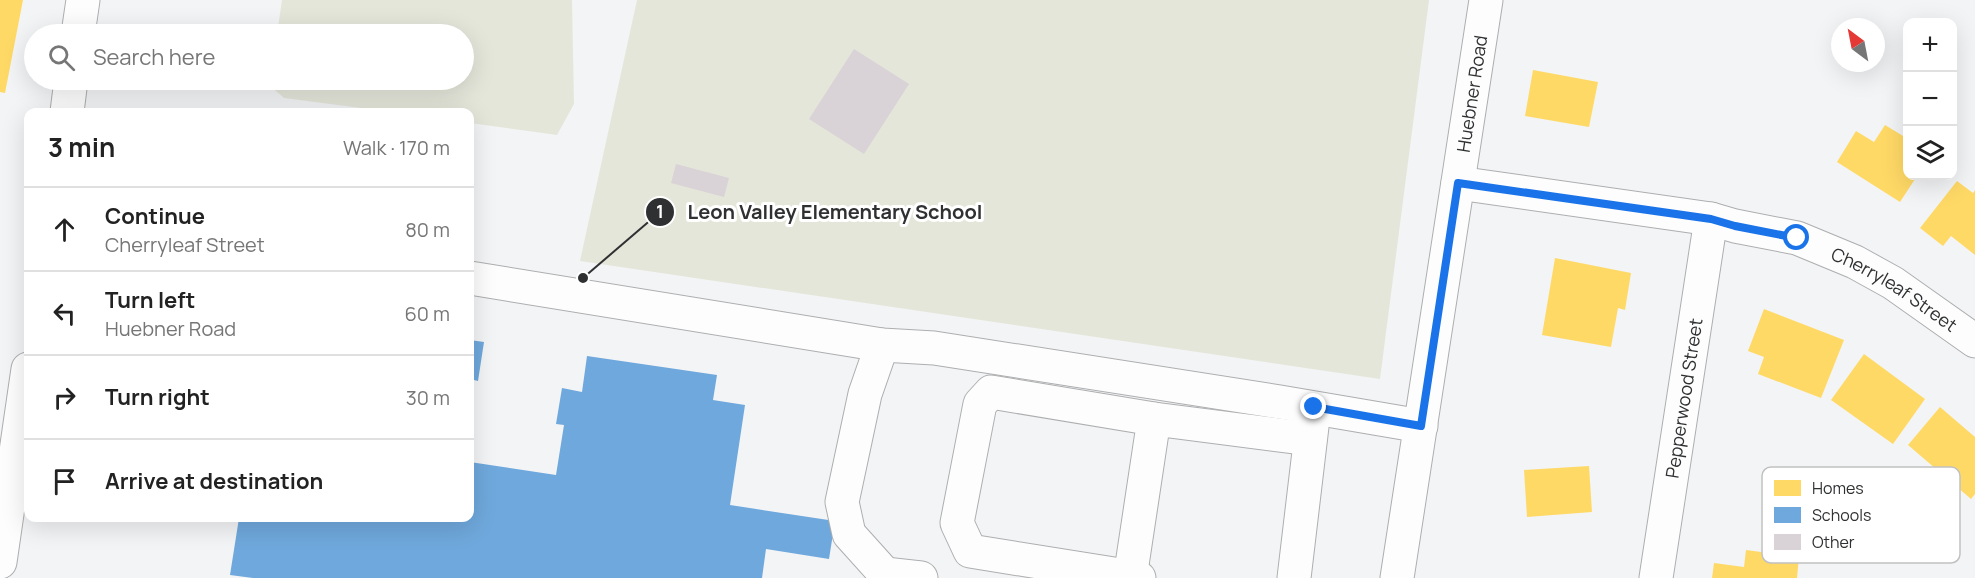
<!DOCTYPE html>
<meta charset="utf-8">
<style>
:root{--surface:#fff;--page:#f2f2f2;--text:#222;--muted:#767676;--line:#e0e0e0}
body{margin:0;font-family:Manrope,sans-serif;background:var(--page);color:var(--text)}
.controls{position:absolute;right:18px;top:18px;display:grid;overflow:hidden;border-radius:12px;box-shadow:0 6px 24px #0002}
.controls button{width:54px;height:54px;display:grid;place-items:center;padding:0;border:0;border-bottom:2px solid var(--line);background:var(--surface);color:var(--text);font:30px sans-serif}
.compass{position:absolute;left:1831px;top:18px;width:54px;height:54px;border-radius:50%;background:var(--surface);box-shadow:0 6px 24px #0002;rotate:328deg}
.stop{position:absolute;width:18px;height:18px;margin:-14px;border:4px solid #1a73e8;border-radius:50%;background:#fff}
.stop.end{background:#1a73e8;border-color:#fff;box-shadow:0 2px 6px #0008}
.list{margin:0;padding:0;list-style:none}
h2{display:flex;justify-content:space-between;align-items:center;height:78px;margin:0;padding:0 24px;font-size:26px}
h2 small{font-size:20px;font-weight:400;color:var(--muted)}
.list li{display:grid;grid-template-columns:39px 1fr auto;gap:18px;align-items:center;box-sizing:border-box;height:84px;padding:0 24px;border-top:2px solid var(--line)}
.list b{display:block;font-size:22px;white-space:nowrap}
.list p{margin:0;font-size:20px;white-space:nowrap;color:var(--muted)}
.list em{font-size:20px;font-style:normal;color:var(--muted)}
.icon{flex:none;width:33px;height:33px;fill:none;stroke:currentColor;stroke-width:2;stroke-linecap:round;stroke-linejoin:round}
.map{position:relative;flex:none;width:1975px;height:578px;overflow:hidden}
.search{position:absolute;background:var(--surface);box-shadow:0 6px 24px #0002;left:24px;top:24px;width:450px;height:66px;display:flex;align-items:center;gap:15px;box-sizing:border-box;padding:0 21px;border-radius:33px;color:var(--muted);font-size:22px}
.panel{position:absolute;background:var(--surface);box-shadow:0 6px 24px #0002;left:24px;top:108px;width:450px;height:414px;border-radius:12px}
.map>svg:first-child{display:block}
.green{fill:#e5e6da}
.homes{fill:#ffd966}
.schools{fill:#6fa8dc}
.building{fill:#d9d2d7}
.lines{fill:none;stroke-linecap:round;stroke-linejoin:round}
.minor-casing{stroke:#adaeaf;stroke-width:35}
.major-casing{stroke:#adaeaf;stroke-width:35}
.minor{stroke:#fdfdfe;stroke-width:33}
.major{stroke:#fdfdfe;stroke-width:33}
.route{stroke:#1a73e8;stroke-width:8}
.labels{text-anchor:middle;dominant-baseline:central;stroke-width:6;stroke-linejoin:round;paint-order:stroke}
.street-label{font-size:18px;fill:#2f3031;stroke:#fff}
.key{fill:#fff;stroke:#c1c1c1;stroke-width:1.5}
.key-label{font-size:16px;fill:#2f3031}
.leader{fill:none;stroke:#2f3031;stroke-width:2}
.callout-dot{fill:#2f3031;stroke:#fff;stroke-width:2}
.mark-label{font-size:18px;text-anchor:middle;font-weight:bold;fill:#fff}
.callout-label{font-size:20px;text-anchor:middle;font-weight:bold;fill:#2f3031;stroke:#fff;stroke-width:6;stroke-linejoin:round;paint-order:stroke}
</style>
<div class="map">
<svg width="1975" height="578" viewBox="0 0 1975 578">
<rect width="100%" height="100%" fill="#f3f4f6"/>
<!-- green -->
<path class="green" d="M282,0H572L574,104L557,135L470,123V112H392L284,98L269,85L270,80H464V34H277Z
M637,0H1429L1380,379L580,261Z"/>
<!-- homes -->
<path class="homes" d="M0,0H23L5,93L0,92Z
M1533,70L1598,82L1589,127L1525,116Z
M1885,125L1908,139V176H1917L1900,202L1837,162L1856,131L1874,142Z
M1957,181L1973,193L1975,190V255L1951,236L1943,246L1920,228Z
M1555,258L1631,273L1625,310L1618,308L1611,347L1542,335Z
M1764,309L1844,340L1821,398L1758,374L1764,357L1748,351Z
M1864,354L1925,399L1893,444L1831,400Z
M1940,407L1975,437V494L1971,499L1908,445Z
M1589,466L1592,512L1527,517L1524,470Z
M1746,550L1799,557L1797,578H1712L1714,563L1744,567Z"/>
<!-- schools -->
<path class="schools" d="M470,340L484,342L478,381L470,379Z
M587,356L717,375L713,400L745,405L730,505L835,521L829,559L766,549L762,578H253L230,575L239,518H324L356,522L357,518H470V462L556,475L564,425L556,424L562,388L582,392Z"/>
<!-- building -->
<path class="building" d="M854,49L909,84L864,154L809,119Z
M676,164L729,178L724,197L671,183Z"/>
<g class="lines">
<defs>
<g id="minor">
<path d="M78,34L83,0"/>
<path d="M67,112L71,80"/>
<path id="s1" d="M1458,183L1711,219L1735,226L1797,238L1855,262L1893,283L1975,341"/>
<path d="M470,278L882,345L934,348L1280,402L1421,426"/>
<path d="M882,345L865,394L842,502L849,534L885,574L921,578"/>
<path d="M0,562L28,369"/>
<path d="M1130,578L1154,419L1310,439"/>
<path d="M1139,578L970,551L957,523L980,404L991,392L1154,419"/>
<path d="M1294,578L1313,418"/>
<path id="s2" d="M1656,578L1711,219"/>
</g>
<g id="major">
<path id="s3" d="M1397,578L1486,0"/>
</g>
</defs>
<!-- minor casing -->
<use href="#minor" class="minor-casing"/>
<!-- major casing -->
<use href="#major" class="major-casing"/>
<!-- minor -->
<use href="#minor" class="minor"/>
<!-- major -->
<use href="#major" class="major"/>
</g>
<g class="lines">
<!-- route -->
<path class="route" d="M1314,407L1421,426L1458,183L1711,219L1735,226L1797,238"/>
</g>
<g class="labels">
<!-- street labels -->
<g class="street-label">
<text stroke="none"><textPath href="#s3" startOffset="490">Huebner Road</textPath></text>
<text stroke="none"><textPath href="#s1" startOffset="454">Cherryleaf Street</textPath></text>
<text stroke="none"><textPath href="#s2" startOffset="182">Pepperwood Street</textPath></text>
</g>
</g>
<!-- legend -->
<rect x="1762" y="467" width="198" height="96" rx="9" class="key"/>
<rect x="1774" y="480" width="27" height="16" fill="#ffd966"/>
<rect x="1774" y="507" width="27" height="16" fill="#6fa8dc"/>
<rect x="1774" y="534" width="27" height="16" fill="#d9d2d7"/>
<g class="key-label">
<text x="1812" y="494">Homes</text>
<text x="1812" y="521">Schools</text>
<text x="1812" y="548">Other</text>
</g>
<!-- callouts -->
<path class="leader" d="M583 278L660 212"/>
<g class="callout-dot">
<circle cx="583" cy="278" r="6"/>
<circle cx="660" cy="212" r="15"/>
</g>
<g class="mark-label">
<text x="660" y="218">1</text>
</g>
<g class="callout-label">
<text x="835" y="219">Leon Valley Elementary School</text>
</g>
</svg>
<div class="controls">
<button>+</button>
<button>−</button>
<button><svg class="icon" aria-label="layers" viewBox="0 0 24 24"><path d="M12 4l9 5-9 5-9-5zM3 14l9 5 9-5"/></svg></button>
</div>
<svg class="compass" viewBox="-18 -18 36 36"><path d="M0-13l5 13h-10z" fill="#e53935"/><path d="M0 13l5-13h-10z" fill="#767676"/></svg>
<div class="stop" style="left:1797px;top:238px"></div>
<div class="stop end" style="left:1314px;top:407px"></div>
<div class="search"><svg class="icon" aria-label="search" viewBox="0 0 24 24"><circle cx="10" cy="10" r="6"/><path d="M15 15l6 6"/></svg>Search here</div>
<section class="panel">
<h2>3 min<small>Walk · 170 m</small></h2>
<ul class="list">
<li><svg class="icon" aria-label="ahead" viewBox="0 0 24 24"><path d="M12 20V5M6 11l6-6 6 6"/></svg><div><b>Continue</b><p>Cherryleaf Street</p></div><em>80 m</em></li>
<li><svg class="icon" aria-label="left" viewBox="0 0 24 24"><path d="M17 20v-9H6M10 6l-5 5 5 5"/></svg><div><b>Turn left</b><p>Huebner Road</p></div><em>60 m</em></li>
<li><svg class="icon" aria-label="right" viewBox="0 0 24 24"><path d="M7 20v-9h11M14 6l5 5-5 5"/></svg><div><b>Turn right</b></div><em>30 m</em></li>
<li><svg class="icon" aria-label="arrive" viewBox="0 0 24 24"><path d="M6 21V4h12l-3 4 3 4H6"/></svg><div><b>Arrive at destination</b></div></li>
</ul>
</section>
</div>
